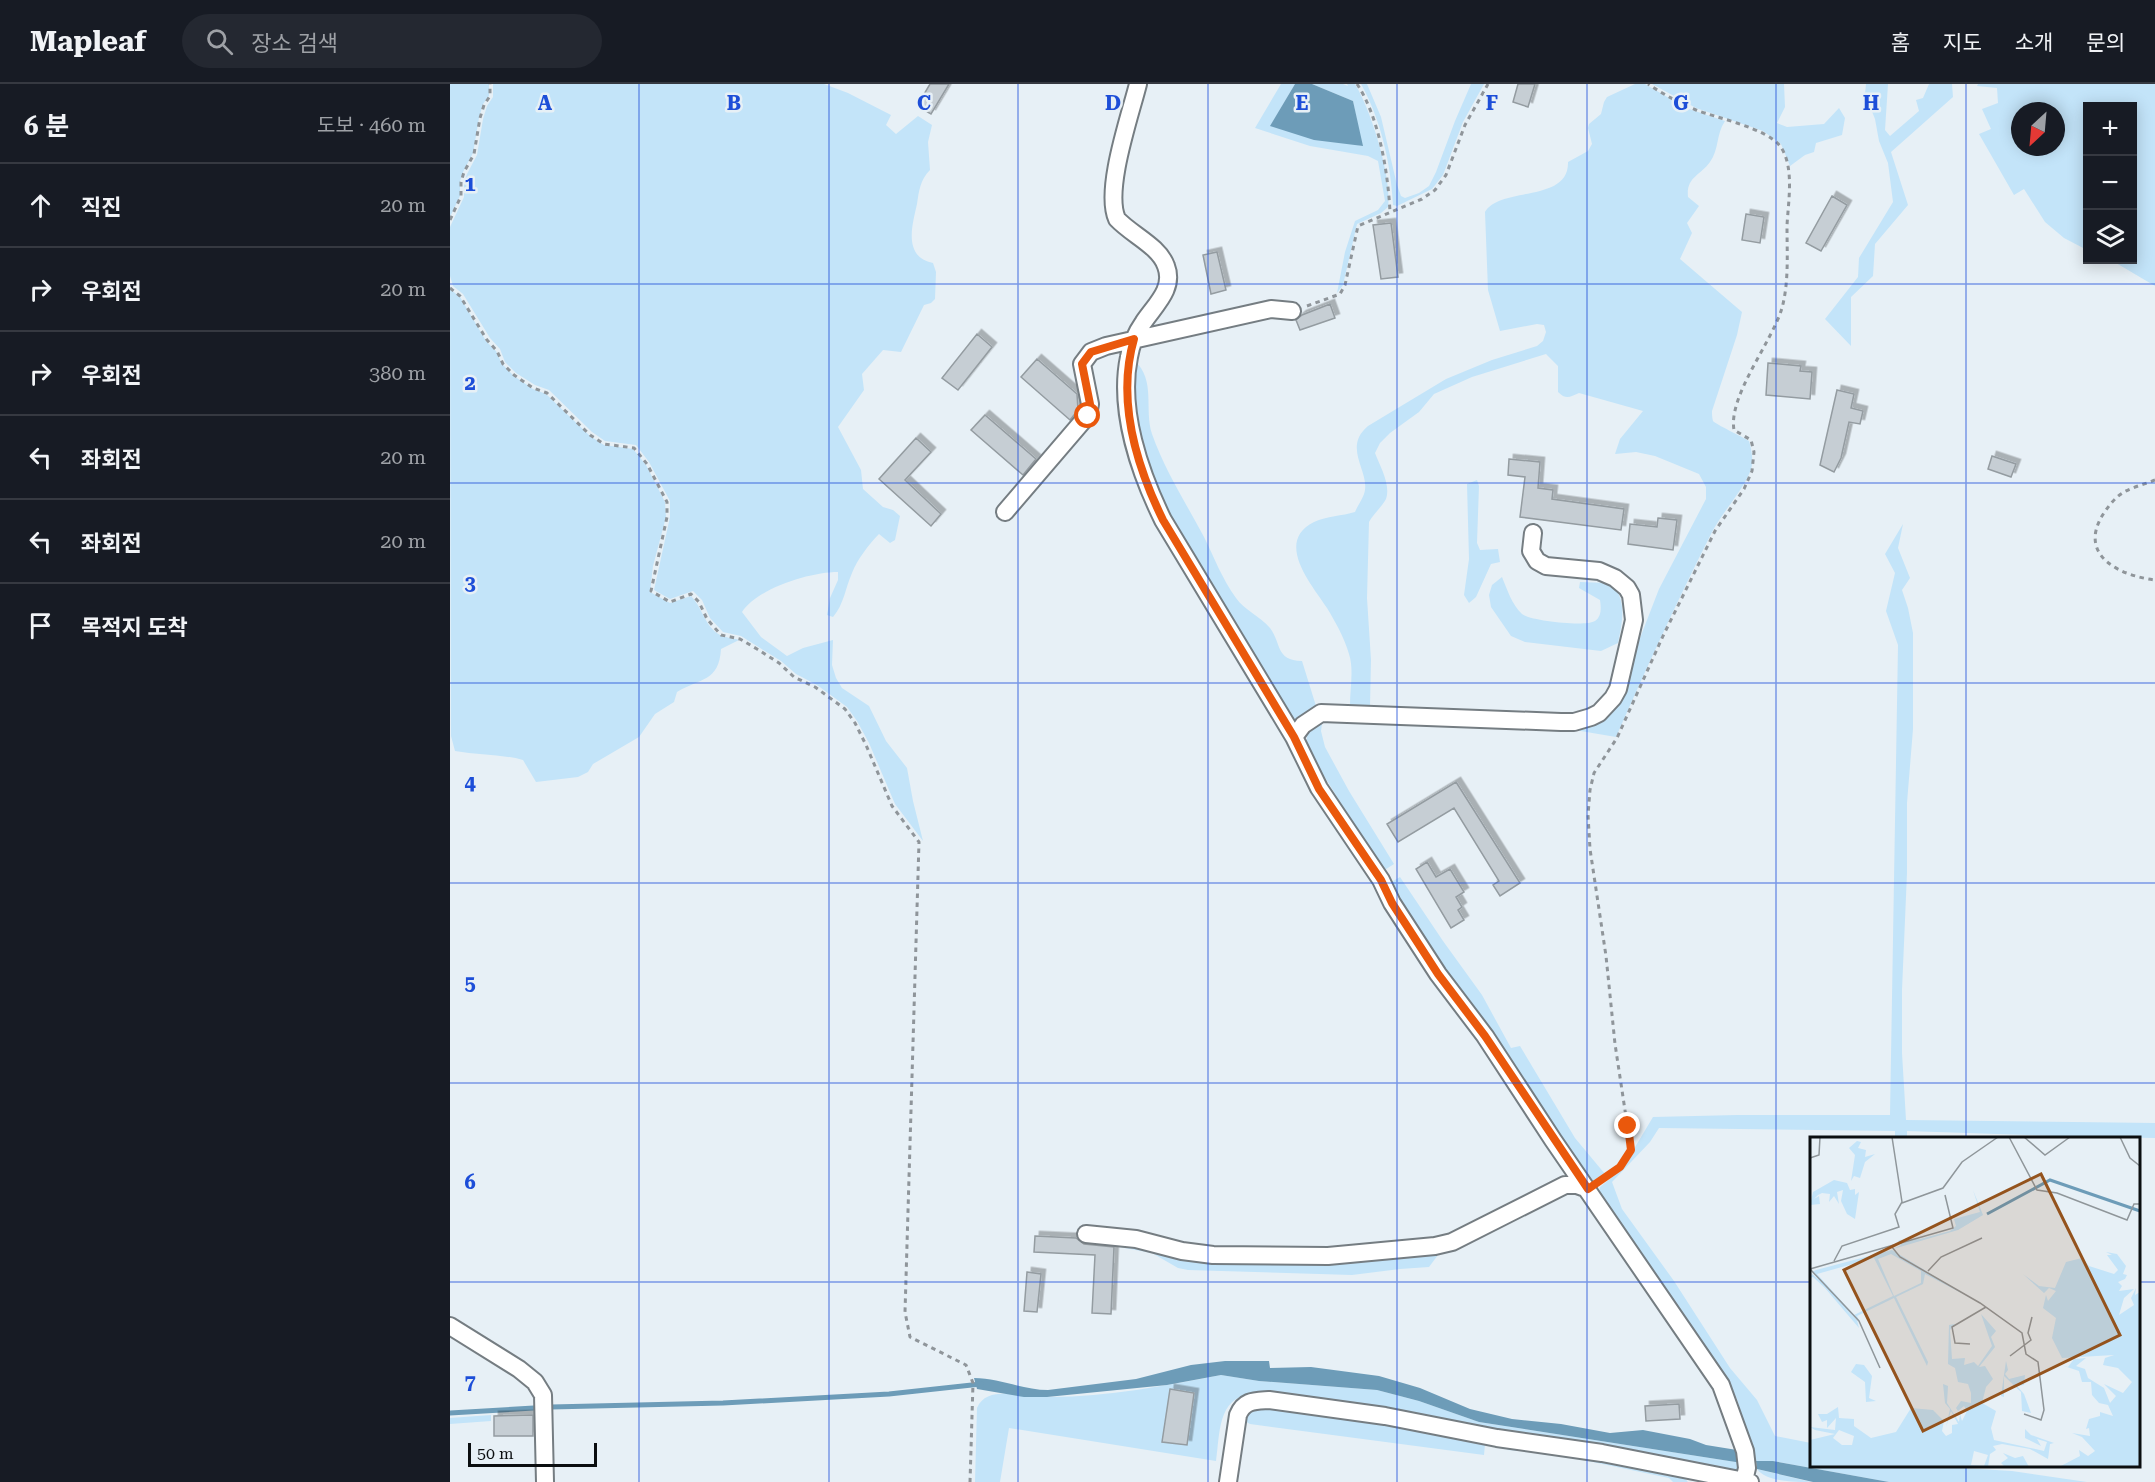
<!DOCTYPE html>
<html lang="ko">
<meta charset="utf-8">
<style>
:root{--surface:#171b24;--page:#242831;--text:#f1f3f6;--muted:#9ea1a6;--line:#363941}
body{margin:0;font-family:"Roboto Serif","Noto Sans KR",serif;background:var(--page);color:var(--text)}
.controls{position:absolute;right:18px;top:18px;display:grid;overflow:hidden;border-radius:0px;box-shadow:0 3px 15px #0003}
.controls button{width:54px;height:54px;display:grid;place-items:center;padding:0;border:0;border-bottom:2px solid var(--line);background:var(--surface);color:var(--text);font:30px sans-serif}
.compass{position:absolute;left:1561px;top:18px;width:54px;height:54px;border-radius:50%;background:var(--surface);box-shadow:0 3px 15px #0003;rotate:206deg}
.scale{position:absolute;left:18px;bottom:15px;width:129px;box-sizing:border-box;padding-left:6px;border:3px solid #0b0e10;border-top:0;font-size:16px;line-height:21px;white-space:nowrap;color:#0b0e10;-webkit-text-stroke:4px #e7f0f6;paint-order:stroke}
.stop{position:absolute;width:18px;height:18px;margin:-14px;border:4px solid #ea580c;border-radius:50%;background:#fff}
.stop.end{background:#ea580c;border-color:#fff;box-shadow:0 2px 6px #0008}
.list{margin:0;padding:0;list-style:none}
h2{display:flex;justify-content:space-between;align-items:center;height:78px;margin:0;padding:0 24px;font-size:26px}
h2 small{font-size:20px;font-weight:400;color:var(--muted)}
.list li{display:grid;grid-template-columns:39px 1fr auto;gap:18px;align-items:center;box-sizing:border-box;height:84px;padding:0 24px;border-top:2px solid var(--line)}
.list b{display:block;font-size:22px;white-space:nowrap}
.list em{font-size:20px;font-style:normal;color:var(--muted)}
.icon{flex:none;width:33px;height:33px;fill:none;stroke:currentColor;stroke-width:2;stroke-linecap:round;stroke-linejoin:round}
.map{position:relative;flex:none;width:1705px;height:1398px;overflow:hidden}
header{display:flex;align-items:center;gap:36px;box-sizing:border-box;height:84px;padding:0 30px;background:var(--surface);border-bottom:2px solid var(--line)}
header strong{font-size:28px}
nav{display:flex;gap:33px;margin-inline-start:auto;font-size:21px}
.search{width:420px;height:54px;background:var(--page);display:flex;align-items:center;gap:15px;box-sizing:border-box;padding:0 21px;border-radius:33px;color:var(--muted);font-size:22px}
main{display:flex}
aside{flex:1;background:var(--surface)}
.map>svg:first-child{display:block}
.green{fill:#c3e4f9;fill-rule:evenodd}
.water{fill:#6d9cb8}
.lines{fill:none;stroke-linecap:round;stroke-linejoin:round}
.stream{stroke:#6d9cb8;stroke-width:5}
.building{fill:#c6ced4;stroke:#949ca1;stroke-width:1.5;filter:url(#shadow)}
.minor-casing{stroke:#757d82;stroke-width:20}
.path{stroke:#8f959a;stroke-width:3;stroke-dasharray:4.5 4.5;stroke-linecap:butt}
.minor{stroke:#fff;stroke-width:16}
.route{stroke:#ea580c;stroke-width:8}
.grid{fill:none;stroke:#1d4ed8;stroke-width:1.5;stroke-opacity:0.55}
.inset-river{fill:none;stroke:#6d9cb8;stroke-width:3}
.inset-road{fill:none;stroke:#8f969a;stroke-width:1.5}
.view{fill:#94531d;fill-opacity:0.15;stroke:#94531d;stroke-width:3}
.inset-edge{fill:none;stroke:#0b0e10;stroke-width:3}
.grid-label{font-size:20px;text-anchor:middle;font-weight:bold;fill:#1d4ed8;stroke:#e7f0f6;stroke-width:5;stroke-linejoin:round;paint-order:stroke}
</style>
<header>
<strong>Mapleaf</strong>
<div class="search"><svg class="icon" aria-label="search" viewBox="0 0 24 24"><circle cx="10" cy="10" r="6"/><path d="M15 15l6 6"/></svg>장소 검색</div>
<nav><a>홈</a><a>지도</a><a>소개</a><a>문의</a></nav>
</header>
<main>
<aside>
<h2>6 분<small>도보 · 460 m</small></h2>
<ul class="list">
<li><svg class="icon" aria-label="ahead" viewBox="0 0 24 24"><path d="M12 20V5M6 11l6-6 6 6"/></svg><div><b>직진</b></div><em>20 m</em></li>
<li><svg class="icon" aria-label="right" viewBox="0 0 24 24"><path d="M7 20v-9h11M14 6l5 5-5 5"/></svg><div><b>우회전</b></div><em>20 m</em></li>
<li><svg class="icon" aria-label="right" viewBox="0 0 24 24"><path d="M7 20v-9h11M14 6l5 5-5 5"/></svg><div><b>우회전</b></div><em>380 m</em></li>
<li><svg class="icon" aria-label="left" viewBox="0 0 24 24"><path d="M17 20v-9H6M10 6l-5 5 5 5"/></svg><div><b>좌회전</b></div><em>20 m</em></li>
<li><svg class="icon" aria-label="left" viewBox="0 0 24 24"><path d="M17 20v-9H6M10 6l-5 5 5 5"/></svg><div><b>좌회전</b></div><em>20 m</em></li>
<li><svg class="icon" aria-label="arrive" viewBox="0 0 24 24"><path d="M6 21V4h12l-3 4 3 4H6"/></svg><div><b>목적지 도착</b></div></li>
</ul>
</aside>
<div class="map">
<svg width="1705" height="1398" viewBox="0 0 1705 1398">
<defs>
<filter id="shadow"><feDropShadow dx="4.5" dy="-4.5" stdDeviation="0" flood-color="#0004"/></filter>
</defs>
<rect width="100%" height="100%" fill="#e7f0f6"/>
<!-- green -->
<path class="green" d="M0,0H39V12L33,20L29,34L23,69L13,88L10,97V112L0,133Z
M43,0H374L398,9L441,31L436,41L446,50L468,32L482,41L478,58L480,86C470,96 469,107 467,120C462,142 453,173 483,179L486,188L485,215L481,219L474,221L451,268L433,266L412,290L414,306L388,343L411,386L413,405L433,423L443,426L450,432L445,456L440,459L429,450C419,460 407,476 402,489C395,505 394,520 383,533L377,531L380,514L388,496V488C360,488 308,504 292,528L311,553L337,572L353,564L383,556L382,581L386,594L392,604L419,622L436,657L457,684L463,717L473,757L445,720L419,659L407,637L397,623L367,601L346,590L331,577L291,552L273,548L260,534L252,516L243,507L220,515L204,506L220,433V417L199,378L186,361L155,357L142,348L99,306L85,301L66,289L55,278L50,265L40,254L13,210L3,202L0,192V143L14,113V98L17,90L27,71L33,35L37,22L43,13Z
M831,0H845L821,41L912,62L903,17L862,0H893L898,2L897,0H905C921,26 942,93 938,123L931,129L907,140L893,201L887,209L895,168L905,137L928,126L935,117L928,77L918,72L860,62L805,44Z
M911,0H917L931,33L947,101L951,112L955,114L969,109L979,102L986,88L1005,37L1021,0H1034L1013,38L993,91L982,105L947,122L943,121C941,80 931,36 911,0Z
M1185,0H1195L1236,24L1275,37C1266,50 1269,66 1260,78C1250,92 1236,93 1238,113L1249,122L1237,139L1242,149L1230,175L1292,228L1287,251L1262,327C1262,330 1262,334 1263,337C1265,340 1293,353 1299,357C1302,367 1304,379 1300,388C1290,411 1272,428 1261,450C1227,517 1196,585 1166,653L1113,644H1122L1173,598L1209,505L1256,415V403L1249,390L1205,372L1186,368L1165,370L1170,355L1193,327L1129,309C1120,313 1116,316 1108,308V282L1096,270L1022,293L984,310L969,328L940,349L930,359L925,369C930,382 941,401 936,415C932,423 923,430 919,438L917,514L921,576L920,622L900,621C900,605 904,585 899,570C894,553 886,539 877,524C862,501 824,458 864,438C877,432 892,432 905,428C908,421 914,413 915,406C918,385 893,363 918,342L996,295L1042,276L1087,262L1093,257L1096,248L1094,241L1087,240L1050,247L1038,206L1035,128C1050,102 1119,119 1118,78L1138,67L1142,60L1138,44L1139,40L1151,30L1154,18L1157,13Z
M1202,0H1334L1335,23L1327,39L1337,43L1374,40L1389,24L1395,34L1392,51L1366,59L1364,68L1355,71L1340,82L1331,60L1313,47L1246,24Z
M1416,0H1438L1435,46L1440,52L1469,27L1466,16L1473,14L1479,0H1502L1503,13L1441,68L1458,121L1425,160L1423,192L1401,213V262L1375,235L1408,193L1409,174L1443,118L1438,79L1429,57L1425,35L1415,10Z
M1528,0H1705V202L1661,176H1682V22H1638L1637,166L1614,154L1595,138L1574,105L1564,111L1529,50L1541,45L1532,25L1548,19L1547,4L1527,2ZM1570,27H1606V63H1570Z
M0,205L10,213L36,257L46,267L52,280L64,292L83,305L96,310L140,352L154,361L183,365L196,381L215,418L216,433L203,482L200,508L220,519L241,512C252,523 255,543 270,551C275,554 284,554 289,556L271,565C269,598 250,594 227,608L224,618L205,630L189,653L143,680L138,688L128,693L86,698L73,676C51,670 28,671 5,667L1,652Z
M685,277C706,297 694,325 702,350C715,387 736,419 754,453C764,473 772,495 786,514C794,526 810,532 820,544C832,560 825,576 852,577L866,622L848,635H842L710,417L686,340L683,293Z
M1027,396L1029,402L1027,459L1030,466L1048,465L1050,478L1041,480L1026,513L1019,519L1014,511L1019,475L1017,400Z
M1453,440L1448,464L1460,494L1452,506L1458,524L1463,549V645L1457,719V789L1452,906V969L1456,1036L1705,1039V1054L1603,1052L1457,1047V1054H1445V1047L1209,1044L1200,1058L1162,1098L1172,1125L1224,1197L1280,1284L1307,1316L1325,1352L1361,1359L1362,1382H1479L1562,1387L1637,1398H1439L1323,1377H1306L1287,1315L1270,1287L1149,1111L1150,1103L1172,1085L1203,1033L1287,1031H1440L1448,561L1436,527L1445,489L1435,470Z
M1052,493C1057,505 1062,521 1072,530C1080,537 1136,543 1145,537C1152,532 1151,523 1150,516L1129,504L1130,498L1157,499L1164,502C1177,520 1172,539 1168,559L1151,567L1075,558L1061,552L1041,523L1039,511L1042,501Z
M873,633L871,647L875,663L899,707L944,780L933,787L858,666C854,649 859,643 873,633Z
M950,793L993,857L1032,911L1061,964L1070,962L1125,1054L1155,1090L1146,1097H1140L988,885L938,800Z
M670,1157L740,1172L991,1167L979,1183L950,1185L902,1191L738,1186L728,1184L702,1169L669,1163Z
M771,1291L809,1297L927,1306L969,1317L1029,1338L1292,1379V1384L1287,1387L801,1310C767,1314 770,1351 766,1377L559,1344L550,1398H525L527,1324C537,1300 573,1313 594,1313C653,1314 713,1302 771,1291Z
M814,1320L1032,1356L1035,1360L1034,1371L800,1340L793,1336L797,1326Z
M41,1331V1337L0,1340V1334Z
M1062,1359L1231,1390L1238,1398H1223L1219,1394L1100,1369L1057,1366Z
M1307,1385L1357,1397L1363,1398C1345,1398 1316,1398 1307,1385Z"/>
<!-- water -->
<path class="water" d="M845,0H862L903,17L913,62L864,56L820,42Z
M775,1277H819L820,1284L861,1283L929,1292L970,1304L1020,1325L1062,1335L1111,1340L1160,1349L1193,1346L1240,1355L1256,1361L1287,1366L1292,1379L1029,1338L969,1317L927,1306L809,1297L771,1291L717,1301L597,1313H574L527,1305L524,1294C549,1294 573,1306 598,1306L686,1295L741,1281Z
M1306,1377H1323L1439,1398H1363L1307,1385Z"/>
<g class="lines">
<!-- stream -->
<path class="stream" d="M0,1329L101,1323L273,1319L439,1310L531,1300"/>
</g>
<!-- building -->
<path class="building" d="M480,0H499L481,30L467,22Z
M1068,0H1085L1078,23L1063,18Z
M1382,112L1397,121L1371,167L1356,159Z
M1296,130L1314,133L1310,159L1292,156Z
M941,139L948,193L931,195L923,141Z
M767,168L776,206L761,210L753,171Z
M880,220L885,234L850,246L846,236L852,231Z
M527,250L542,263L508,306L492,294Z
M587,275L627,310L628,326L620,336L571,293Z
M1318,279L1351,282L1350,287L1362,288L1360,315L1316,311Z
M1387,306L1404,310L1401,324L1413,327L1410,340L1399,338L1391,374L1384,388L1370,381Z
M535,331L586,375L573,391L521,346Z
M466,354L481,368L455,396L491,430L481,442L429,395Z
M1542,372L1566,380L1561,393L1538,385Z
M1059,375L1090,378L1088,404L1103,406L1102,415L1174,425L1171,446L1070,433L1075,393L1058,391Z
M1208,434L1227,436L1223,466L1178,460L1180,440L1207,443Z
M1006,698L1070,799L1050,812L1043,801L1049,797L1004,724L948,758L937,740Z
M977,778L986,793L1000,785L1014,808L1006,813L1012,823L1008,826L1014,836L1001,844L966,785Z
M585,1152L626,1154L634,1160L664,1163L661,1230L642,1229L645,1171L584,1168Z
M577,1188L591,1190L587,1228L574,1227Z
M720,1305L744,1309L737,1361L712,1358Z
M1229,1320L1230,1335L1196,1337L1195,1322Z
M83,1331V1352H44V1332Z"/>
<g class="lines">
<defs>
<path id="minor" d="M688,0C680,32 654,106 667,135C682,151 709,162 716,182C725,205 704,222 693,239C686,249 681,261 679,273C668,326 690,389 713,436L844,653L869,704L931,796L942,819L988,890L1035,952L1103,1056L1271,1301L1295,1367L1297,1384L1294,1397
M555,428L638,331L640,320L632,280L641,268L656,262L821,225L842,227
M844,653L853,641L871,629L1111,638H1124L1141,633L1149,629L1163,614L1168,605L1184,536L1181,511L1177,504L1165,494L1149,487L1096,482L1087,477L1081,467L1083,449
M636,1150L686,1155L732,1167L763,1171L878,1172L985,1162L1002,1158L1115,1101H1127L1138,1105
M0,1242L69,1285L85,1298L93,1311L95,1398
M778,1398L788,1331C794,1316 805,1317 819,1316L935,1332L1047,1354L1152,1369L1300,1398"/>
</defs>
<!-- minor casing -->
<use href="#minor" class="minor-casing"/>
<!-- path -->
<path class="path" d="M907,0C929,33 938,88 940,128
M0,136L11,112V98L14,88L24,70L30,34L34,21L40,12V0
M0,204L10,212L37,256L47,267L53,280L64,291L83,304L97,309L140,351L154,360L184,364L197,380L217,418V433L201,507L220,518L241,510L249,518L257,535L271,551L290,555L307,565L329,579L344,593L365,603L395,625L405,639L416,661L442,722L469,758L455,1228L460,1253L516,1281L523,1299L520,1398
M857,222L890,210L895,201L908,142L972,115L985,106L996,91L1015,41L1038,0
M1705,396C1695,400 1683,403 1674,408C1665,413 1657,424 1652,432C1628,473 1672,492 1705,496
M1150,1097L1170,1083L1181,1066L1165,960L1156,872L1140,765L1138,731L1140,706L1144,689L1167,654L1213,552L1265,447L1294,405L1302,387L1304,368L1301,356L1284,346C1278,312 1322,258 1332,224C1339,198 1337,169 1337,142C1338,119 1345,82 1330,62C1316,44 1267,34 1246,26C1229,19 1213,10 1198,0"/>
<!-- minor -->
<use href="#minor" class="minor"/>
</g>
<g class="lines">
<!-- route -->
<path class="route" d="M638,332L640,320L632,280L641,268L684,255C666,317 686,381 713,436L844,653L869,705L931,796L942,819L988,890L1035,952L1138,1105L1170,1083L1181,1066L1178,1042"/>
</g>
<!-- grid -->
<path class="grid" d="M189,0V1398M379,0V1398M568,0V1398M758,0V1398M947,0V1398M1137,0V1398M1326,0V1398M1516,0V1054M0,200H1705M0,399H1705M0,599H1705M0,799H1705M0,999H1705M0,1198H1362M1688,1198H1705M1516,1382V1398"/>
<!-- overview -->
<g transform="translate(1360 1053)">
<rect width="330" height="330" fill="#e7f0f6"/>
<path d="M47,4L51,5L48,11L56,13L55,20L65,17L55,25L50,41L44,39L41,44L45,18L39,11ZM24,43L37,46L40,53L45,52V58L49,55L45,82L37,77L31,64L33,53L27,55L29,67L24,59L19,65L20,57L12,56L8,58L4,62L9,59L10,67L0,68L3,55ZM163,53L173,78L148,93L83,112L91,108L88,106L89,103L110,102L140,94L146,89L144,82L170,75ZM82,113L157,159L115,137L113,147L86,160L118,225L117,229L84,161L47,179L50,185L32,169L47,183L49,191L15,151L3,140L0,141L2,137L9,143L2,135L6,133ZM81,117L111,134V146L84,159L68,122ZM64,121L83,159L44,178L7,137ZM296,115L307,117L316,129L313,137L317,138L315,142L308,145L312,149L309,154L324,152L314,161L309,178L324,168L321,161L326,151L325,158L330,155V330H249L270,319L269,313L278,319L285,314L272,300L262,296L280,299L279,291L276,292L279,282L290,279V275L303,279L298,268L289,266L282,258L281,245H272L269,234L251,228L258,230L264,222L276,221L266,229L275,232L278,241L294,251L300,266L306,259L294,247L313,256L322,245L308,231L293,228L295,221L304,218L252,221L242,201L246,181L233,171L236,158L238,164L246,154L239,151L234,156L213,137L229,149L245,151L256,125L272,121L279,129L304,137L308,133L297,118H302ZM171,177L186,194L181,200L185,210L169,230L175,229L183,242L176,250L172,266L186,274L181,291L184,303L234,314L237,305L227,302L231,309L215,301V292L221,298L244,306L240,307L238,322L220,312L192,307L183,309L186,313L180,317L178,330H0V303L25,297L5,293L0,290L25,293L26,281L17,291V283L12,285L8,277H17L28,270L29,281L44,282V289L61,301L86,295L101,271L123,273L134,284L132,294L136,299L142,296V288L148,287L141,274L136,290L140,272L135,266L133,247L138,249L137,266L149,285L150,277L152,284L157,274L154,269L148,274L146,271L151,264L161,266V256L158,247L148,245L145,231L138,227L139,188L145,187L140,193L142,222L155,221L154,228L164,225L168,229L182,209ZM29,293L44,299L42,308H32L23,301ZM164,314L178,318L174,329L161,328ZM196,224L198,233L195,237L199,242L215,238L214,248L207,249L214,257L221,276L212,274L211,255L194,239V260L191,259ZM46,227L54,228L62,239L59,261L66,264L56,265L55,245L41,235ZM193,316L205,321L213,319L219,330H195L191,326L198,321Z" fill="#c3e4f9" fill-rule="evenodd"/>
<path class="inset-river" d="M177,77L240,43L330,74"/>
<path class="inset-road" d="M199,0L227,53L247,56L317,83L324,67H330M214,0L235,18L260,0M310,0L320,21L330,29M0,21L9,18L10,0M92,66L133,51L152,25L188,0M82,110L90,120L170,166L212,196L216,217L228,225L234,273L231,283L214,277M24,124L32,109L89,90L85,77L92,65L82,0M0,132L143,91L135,58M0,132L49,184L70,231M118,134L131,120L172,101M160,207L145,206L142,190L176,170M200,219L221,203L218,196L222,180"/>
<path class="view" d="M231,37L310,198L113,294L34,133Z"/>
<rect width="330" height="330" class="inset-edge"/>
</g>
<g class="grid-label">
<text x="95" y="26">A</text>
<text x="284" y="26">B</text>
<text x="474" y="26">C</text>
<text x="663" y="26">D</text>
<text x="852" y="26">E</text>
<text x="1042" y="26">F</text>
<text x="1231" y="26">G</text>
<text x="1421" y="26">H</text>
<text x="20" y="107">1</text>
<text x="20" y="306">2</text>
<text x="20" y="506">3</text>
<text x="20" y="706">4</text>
<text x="20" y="906">5</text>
<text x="20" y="1105">6</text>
<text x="20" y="1305">7</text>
</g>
</svg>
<div class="controls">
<button>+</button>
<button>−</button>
<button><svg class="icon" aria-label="layers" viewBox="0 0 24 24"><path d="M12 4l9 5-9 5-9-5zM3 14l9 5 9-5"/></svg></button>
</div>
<svg class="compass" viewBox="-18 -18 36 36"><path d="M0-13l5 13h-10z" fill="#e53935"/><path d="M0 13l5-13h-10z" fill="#9ea1a6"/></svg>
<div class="scale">50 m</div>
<div class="stop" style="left:638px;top:332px"></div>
<div class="stop end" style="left:1178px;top:1042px"></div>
</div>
</main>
